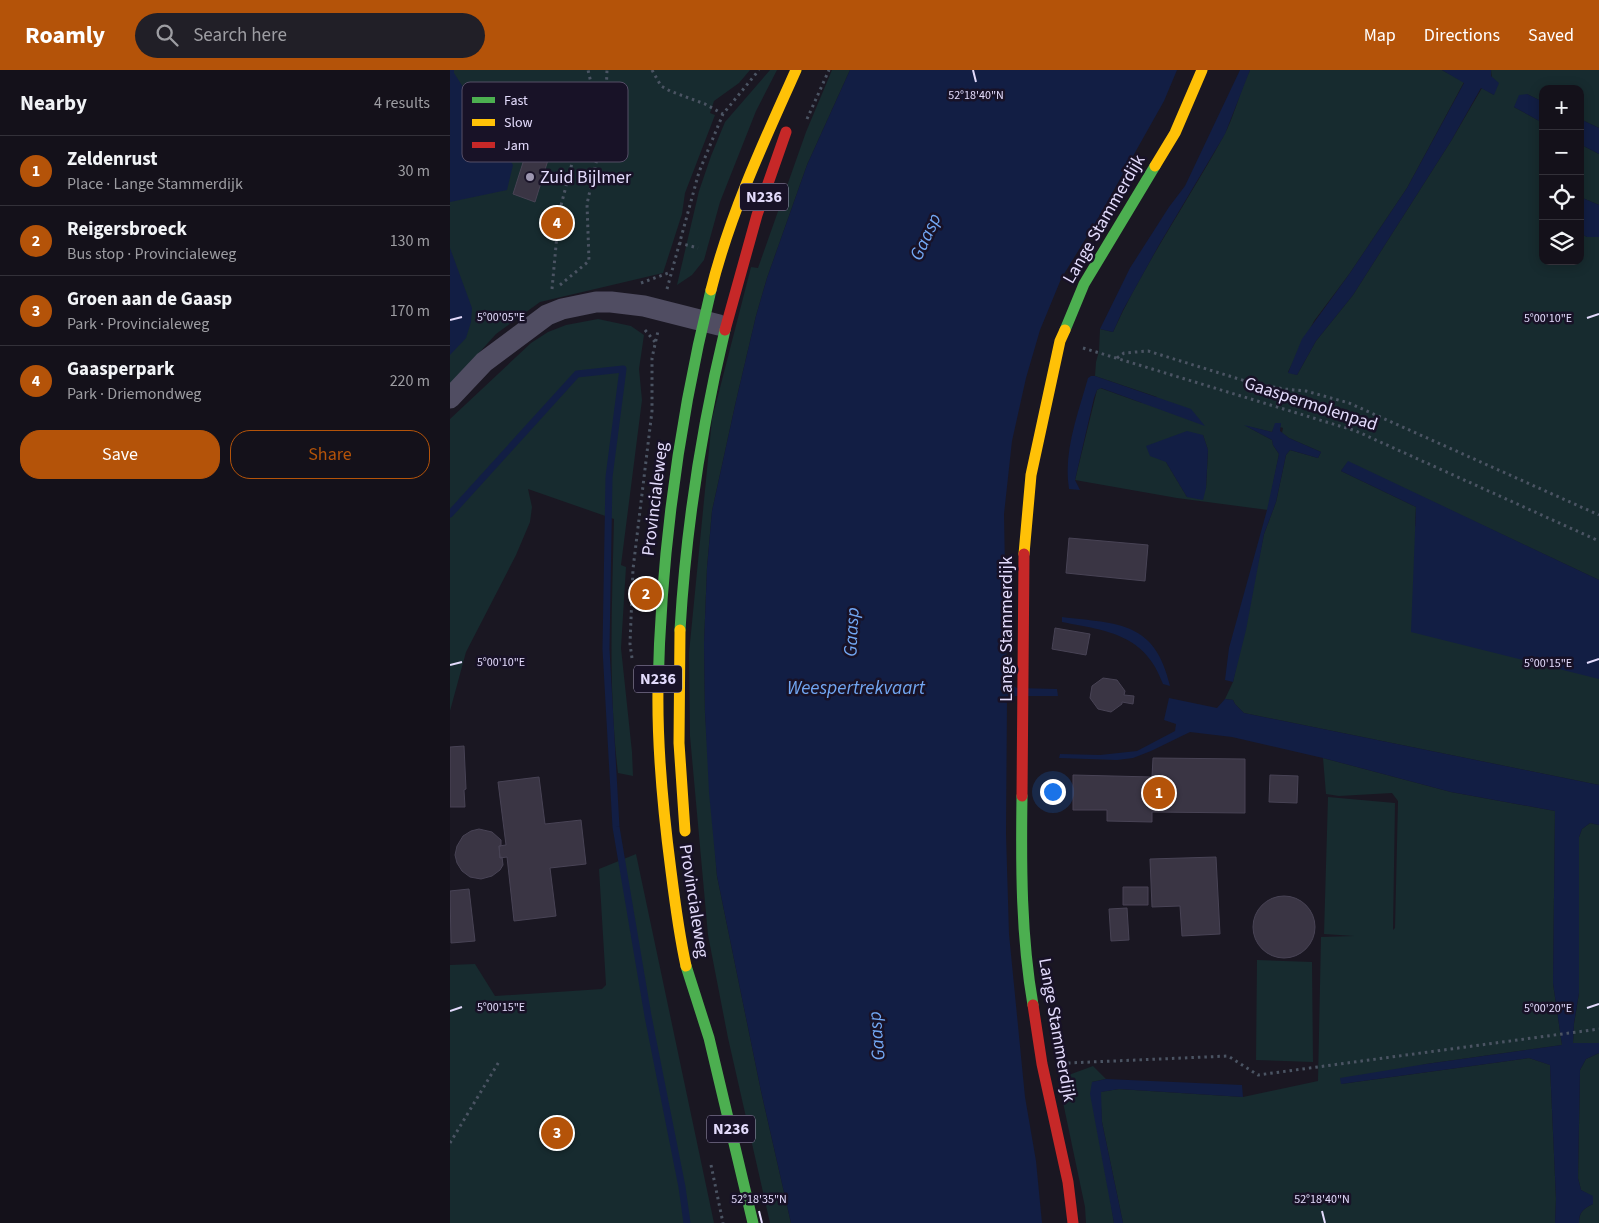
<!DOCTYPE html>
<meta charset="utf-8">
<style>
:root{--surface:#14111a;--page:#211f27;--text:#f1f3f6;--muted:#9d9da2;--line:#333139;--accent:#b45309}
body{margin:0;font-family:"Source Sans 3",sans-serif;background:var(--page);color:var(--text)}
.controls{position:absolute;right:15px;top:15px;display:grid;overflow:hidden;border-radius:10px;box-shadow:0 2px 12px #0003}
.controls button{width:45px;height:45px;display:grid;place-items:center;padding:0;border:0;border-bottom:1px solid var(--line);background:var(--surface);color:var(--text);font:25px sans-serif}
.you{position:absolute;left:602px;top:721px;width:18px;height:18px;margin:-12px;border:4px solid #fff;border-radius:50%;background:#1a73e8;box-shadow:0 0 0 8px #1a73e833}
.badge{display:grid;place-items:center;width:32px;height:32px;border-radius:50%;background:var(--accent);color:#fff;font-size:16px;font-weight:700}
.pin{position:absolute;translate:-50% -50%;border:2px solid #fff;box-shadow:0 1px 5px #0006}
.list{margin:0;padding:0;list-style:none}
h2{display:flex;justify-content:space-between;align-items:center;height:65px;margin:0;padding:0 20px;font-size:21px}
h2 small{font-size:16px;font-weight:400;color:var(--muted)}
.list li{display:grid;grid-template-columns:32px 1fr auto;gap:15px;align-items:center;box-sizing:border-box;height:70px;padding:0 20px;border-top:1px solid var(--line)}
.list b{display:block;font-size:19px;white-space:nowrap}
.list p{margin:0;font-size:16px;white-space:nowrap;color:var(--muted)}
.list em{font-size:16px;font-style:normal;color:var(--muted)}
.actions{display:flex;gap:10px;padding:15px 20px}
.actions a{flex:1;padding:11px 0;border:1px solid var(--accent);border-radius:20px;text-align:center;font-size:18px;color:var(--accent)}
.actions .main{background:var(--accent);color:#fff}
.icon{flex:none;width:28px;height:28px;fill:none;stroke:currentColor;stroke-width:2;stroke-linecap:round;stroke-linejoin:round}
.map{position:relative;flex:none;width:1149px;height:1153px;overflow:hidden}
header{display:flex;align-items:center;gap:30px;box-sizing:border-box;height:70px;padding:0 25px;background:var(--accent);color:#fff}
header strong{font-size:24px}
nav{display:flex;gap:28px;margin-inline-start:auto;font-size:18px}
.search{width:350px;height:45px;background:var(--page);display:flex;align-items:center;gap:12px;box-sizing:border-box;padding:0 18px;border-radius:28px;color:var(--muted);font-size:19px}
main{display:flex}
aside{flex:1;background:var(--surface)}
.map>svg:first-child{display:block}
.green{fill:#172b2f;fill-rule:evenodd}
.water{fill:#121e44}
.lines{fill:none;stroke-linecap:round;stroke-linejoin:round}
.stream{stroke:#121e44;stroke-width:7}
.building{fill:#3a3544;stroke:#484355}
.path{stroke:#4b5463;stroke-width:3;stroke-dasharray:2.5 4;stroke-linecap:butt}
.street{stroke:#504d62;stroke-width:21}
.fast{stroke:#4caf50;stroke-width:11}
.slow{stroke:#ffc107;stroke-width:11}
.jam{stroke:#c62828;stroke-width:11}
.ticks{fill:none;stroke:#e3dbfc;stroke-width:2}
.poi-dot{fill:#9d96b0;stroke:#181227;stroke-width:2}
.labels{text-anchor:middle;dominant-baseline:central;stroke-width:5;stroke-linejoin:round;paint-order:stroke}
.shield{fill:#181227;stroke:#a69fbc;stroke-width:1}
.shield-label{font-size:16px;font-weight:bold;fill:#e3dbfc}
.poi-label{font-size:18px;fill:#e3dbfc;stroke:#181227;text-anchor:start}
.street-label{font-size:18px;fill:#e3dbfc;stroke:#181227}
.water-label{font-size:19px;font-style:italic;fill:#72a7f3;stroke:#181227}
.key{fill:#181227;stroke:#554e67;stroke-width:1}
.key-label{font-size:14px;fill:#e3dbfc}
.ticks-label{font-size:12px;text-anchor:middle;fill:#e3dbfc;stroke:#181227;stroke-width:5;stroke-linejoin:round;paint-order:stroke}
</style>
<header>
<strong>Roamly</strong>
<div class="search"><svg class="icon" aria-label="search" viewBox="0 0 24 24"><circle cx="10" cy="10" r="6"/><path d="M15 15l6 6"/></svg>Search here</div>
<nav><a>Map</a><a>Directions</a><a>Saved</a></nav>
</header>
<main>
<aside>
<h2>Nearby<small>4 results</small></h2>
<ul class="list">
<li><span class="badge">1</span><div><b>Zeldenrust</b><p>Place · Lange Stammerdijk</p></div><em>30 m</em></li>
<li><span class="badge">2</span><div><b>Reigersbroeck</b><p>Bus stop · Provincialeweg</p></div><em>130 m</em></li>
<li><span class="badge">3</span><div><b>Groen aan de Gaasp</b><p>Park · Provincialeweg</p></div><em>170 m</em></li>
<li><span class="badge">4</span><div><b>Gaasperpark</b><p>Park · Driemondweg</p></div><em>220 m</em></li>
</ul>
<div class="actions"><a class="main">Save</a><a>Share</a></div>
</aside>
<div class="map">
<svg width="1149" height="1153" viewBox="0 0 1149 1153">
<rect width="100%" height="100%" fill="#1a1722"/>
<!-- green -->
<path class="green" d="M0,0H300L289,13L264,31L260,43L265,45L235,123L232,144L213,203L90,232L46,264L0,315Z
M320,0H327L306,41L270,132L254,190L242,205L227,215L249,121L261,86L275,52Z
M382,0H400L357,95L317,208L306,246L286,331L262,441L257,498L254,574L255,643L267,806L311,1021L341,1153H320L278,968L258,865L240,666L239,583L262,349L301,197L308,198L356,62Z
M800,0H992L1014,12L957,118L900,203L864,251L838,302L847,305L866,271L903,225L1001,71L1032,18L1044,25L1041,0H1149V58L1130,49V19H1093V32L1077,24L1064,37L1093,53V191H1130V163L1137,167H1149V510L898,392L891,401L966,437L965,456L1149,603V715L794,643L785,634L783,630L775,629L783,612L814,464L826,432L836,385L840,380L868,388L871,382L839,368L832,363L833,358L830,357L831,353L825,355L822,362L796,356L822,370L823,375L829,384L818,440L727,428L625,410L647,320L650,318L692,333L707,327L645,306L646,292L649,281L650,259L663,262C694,194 737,133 773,67C785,46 789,22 800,0ZM753,365L758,380L756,418L737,427L716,392Z
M1130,74L1149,84V135L1130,127Z
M148,249L181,256L194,265L189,299L192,330L171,495L176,497L171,578L182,682L183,706L168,703C158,619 162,534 164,449L78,419L82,437L80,452L66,485L16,582L0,641V349L81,273L98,262L116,255Z
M873,688L1001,722L1105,741L1103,913L1112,975L976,994L891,1014L1079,988L1100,995L1106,1129L1105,1153H673L652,1052L650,1022L669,1019L793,1027L868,1011L871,867L904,866L874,864L878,727L945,733L943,860L945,858L948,731L942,723L889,726L876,724Z
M1140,753L1149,755V973H1123L1124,954L1129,923V767L1132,759Z
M186,784L264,1153H0V895L25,894L45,926L152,919L156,915L149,799Z
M807,890L862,892L863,992L806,990Z
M1149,983V1153H1129C1129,1142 1133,1139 1143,1134V1127L1131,1120L1128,1108L1130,1000L1136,989Z
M643,996L656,1009L642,1012L664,1153H636L635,1137L610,1018L616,1006Z"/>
<!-- water -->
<path class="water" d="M0,0H4V3L63,95L57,120L0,132Z
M400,0H727L714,31L647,150L611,209L590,260L576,308L562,371L554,444L557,612L567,618L607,619L608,626H566L557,629L556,764L559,864L575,1027L586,1091L592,1153H341L311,1021L267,806L259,722L255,643L254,574L257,498L262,441L286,331L306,246L317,208L357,95Z
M790,0H800L775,64L709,175L673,240L663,262L650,259L680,198L719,137L735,116Z
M992,0H1041V6L1049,13L1044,25L1031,18L1001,71L903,225L866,271L847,305L838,303L852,269L900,203L957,118L1014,13Z
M1077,24L1093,32V53L1064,37L1069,25Z
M1130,49L1149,58V84L1130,74Z
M1130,127L1149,135V167H1137L1130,163Z
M0,178L22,238L21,252L16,268L0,285Z
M641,306H645L741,339L755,356L651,318L647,320L644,328L625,410L630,420L619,419C613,382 628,344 638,308Z
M825,353H831L830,361L839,368L871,382L868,388L840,380L836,385L826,432L814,464L796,560L783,612L775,610L779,578L817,440L829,384L823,375L822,370L794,355L822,362Z
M737,361L753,365L758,380L756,418L753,430L737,427L716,392L700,386L696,376Z
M898,391L1149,510V609L961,562L966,437L891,401Z
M612,547C669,554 705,551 720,616L713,614C695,564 658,561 612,552Z
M719,628L767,638L775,629L783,630L785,634L794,643L1149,715V755L1140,753L1132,759L1129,767V923L1124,953L1123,973H1149V983L1136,989L1130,1000L1128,1108L1131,1120L1143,1126V1134C1133,1139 1129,1142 1129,1153H1105L1106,1129L1100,995L1079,988L891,1014L890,1008L976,994L1112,975L1103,913L1105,741L1001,722L873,688L782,667L740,662L701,681L683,688L667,690L609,688L610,684L650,685L687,681L725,661L726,654L714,650Z
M656,1009L792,1015L793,1027L669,1019L651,1022L652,1052L673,1153H664L640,1024L642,1012Z"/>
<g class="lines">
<!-- stream -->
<path class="stream" d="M0,444L127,304L173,299L159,407L156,579L166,757L198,946L232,1117L237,1153"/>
</g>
<!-- building -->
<path class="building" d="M76,83L98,90L85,132L63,124Z
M619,468L698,475L695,511L616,503Z
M605,558L640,564L636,585L602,579Z
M653,608L667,610L675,621L674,625L684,626L683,634L672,632V634L661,642L648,639L640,628L642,616Z
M14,676L16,719L14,720L15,737H0V677Z
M703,688L795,689V743L702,742V752L657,751V740H623V705L702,707Z
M820,705L848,706L847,733L819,732Z
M89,707L95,754L131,750L136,794L100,798L106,846L64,851L57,787L50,788L49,776L56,775L48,712Z
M29,759L42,762L51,770V776H49L50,788L52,787L53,795L50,800L42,806L31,809L20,807L12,801L7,793L5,785L7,776L13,766L21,761Z
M766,787L770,864L732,866L730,836L702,837L700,789Z
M673,817H698V835H673Z
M19,819L25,871L1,873L0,821Z
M803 857a31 31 0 1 1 62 0a31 31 0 1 1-62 0Z
M677,838L679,870L661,871L659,839Z"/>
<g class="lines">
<!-- path -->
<path class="path" d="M202,0L211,16L220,21L255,34L273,44
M357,49L379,0
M229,173L248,178
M191,213L221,202
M110,215L139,191L137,134L155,52L157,0
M102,219L109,143L142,17L138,0
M217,219L249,102L273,44L309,0
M195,260L205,272
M633,278L906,361L1149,471
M667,288L674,283L698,281L802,313L834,319L856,321L899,333L1149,445
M182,588L180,574L183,499L202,341V288L208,261
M618,993L778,986L808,1005L1149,959
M0,1073L50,990
M261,1095L273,1153"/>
<!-- street -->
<path class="street" d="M0,328L34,292L97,245L112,239L146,232H161L194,236L269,255"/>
<!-- fast -->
<path class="fast" d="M615,260L634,214L705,96
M230,560C236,457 251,360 275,260
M208,618C211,483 229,350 261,220
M572,726C571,796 571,866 583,935
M236,896L259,968L303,1153"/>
<!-- slow -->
<path class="slow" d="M705,96L725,63L752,0
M261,220C280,144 314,71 346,0
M574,484L581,405L610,271L615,260
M230,560L229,673L235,761
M208,618C207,679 213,740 221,801C225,833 229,864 236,896"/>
<!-- jam -->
<path class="jam" d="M275,260L307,145L336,62
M572,726L574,484
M583,935L592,994L618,1112L623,1153"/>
</g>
<!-- ticks -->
<path class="ticks" d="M523,0L526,12M1137,248L1149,244M0,250L12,247M1137,593L1149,589M0,595L12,592M1137,938L1149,934M0,941L12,937M309,1141L312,1153M872,1141L875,1153"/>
<!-- markers -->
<circle class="poi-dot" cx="80" cy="107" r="5"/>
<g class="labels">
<!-- shield labels -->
<g class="shield">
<rect x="290" y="113.5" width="48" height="27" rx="4"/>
<rect x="184" y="595.5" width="48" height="27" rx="4"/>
<rect x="257" y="1045.5" width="48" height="27" rx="4"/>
</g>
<g class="shield-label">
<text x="314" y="127">N236</text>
<text x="208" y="609">N236</text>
<text x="281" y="1059">N236</text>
</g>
<!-- poi labels -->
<g class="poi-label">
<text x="90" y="107">Zuid Bijlmer</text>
</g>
<!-- street labels -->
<g class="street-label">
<text transform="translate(654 149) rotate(-60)">Lange Stammerdijk</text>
<text transform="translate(861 334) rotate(18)">Gaaspermolenpad</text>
<text transform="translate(205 429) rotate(-83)">Provincialeweg</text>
<text transform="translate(556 559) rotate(-90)">Lange Stammerdijk</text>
<text transform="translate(244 831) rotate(81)">Provincialeweg</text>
<text transform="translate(607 960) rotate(80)">Lange Stammerdijk</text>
</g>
<!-- water labels -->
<g class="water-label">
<text transform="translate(476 167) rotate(-65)">Gaasp</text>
<text transform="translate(402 562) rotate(-87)">Gaasp</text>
<text x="406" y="618">Weespertrekvaart</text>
<text transform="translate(427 966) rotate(-95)">Gaasp</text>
</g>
</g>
<!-- legend -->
<rect x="12" y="12" width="166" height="80" rx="8" class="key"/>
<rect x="22" y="27" width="23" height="6" fill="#4caf50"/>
<rect x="22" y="49" width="23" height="7" fill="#ffc107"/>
<rect x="22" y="72" width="23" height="6" fill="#c62828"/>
<g class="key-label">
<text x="54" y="35">Fast</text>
<text x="54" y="57">Slow</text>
<text x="54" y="80">Jam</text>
</g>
<g class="ticks-label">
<text x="526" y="29">52°18'40"N</text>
<text x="51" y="251">5°00'05"E</text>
<text x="1098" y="252">5°00'10"E</text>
<text x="51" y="596">5°00'10"E</text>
<text x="1098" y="597">5°00'15"E</text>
<text x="51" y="941">5°00'15"E</text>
<text x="1098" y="942">5°00'20"E</text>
<text x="309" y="1133">52°18'35"N</text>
<text x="872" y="1133">52°18'40"N</text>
</g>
</svg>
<div class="controls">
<button>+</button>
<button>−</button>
<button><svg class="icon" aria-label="locate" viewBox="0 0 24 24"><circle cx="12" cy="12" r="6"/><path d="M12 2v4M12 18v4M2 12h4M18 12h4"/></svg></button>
<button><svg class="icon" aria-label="layers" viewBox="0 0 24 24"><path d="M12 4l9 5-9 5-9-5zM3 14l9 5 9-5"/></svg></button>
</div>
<div class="you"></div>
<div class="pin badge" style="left:709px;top:723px">1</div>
<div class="pin badge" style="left:196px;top:524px">2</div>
<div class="pin badge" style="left:107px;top:1063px">3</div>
<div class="pin badge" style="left:107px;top:153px">4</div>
</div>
</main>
